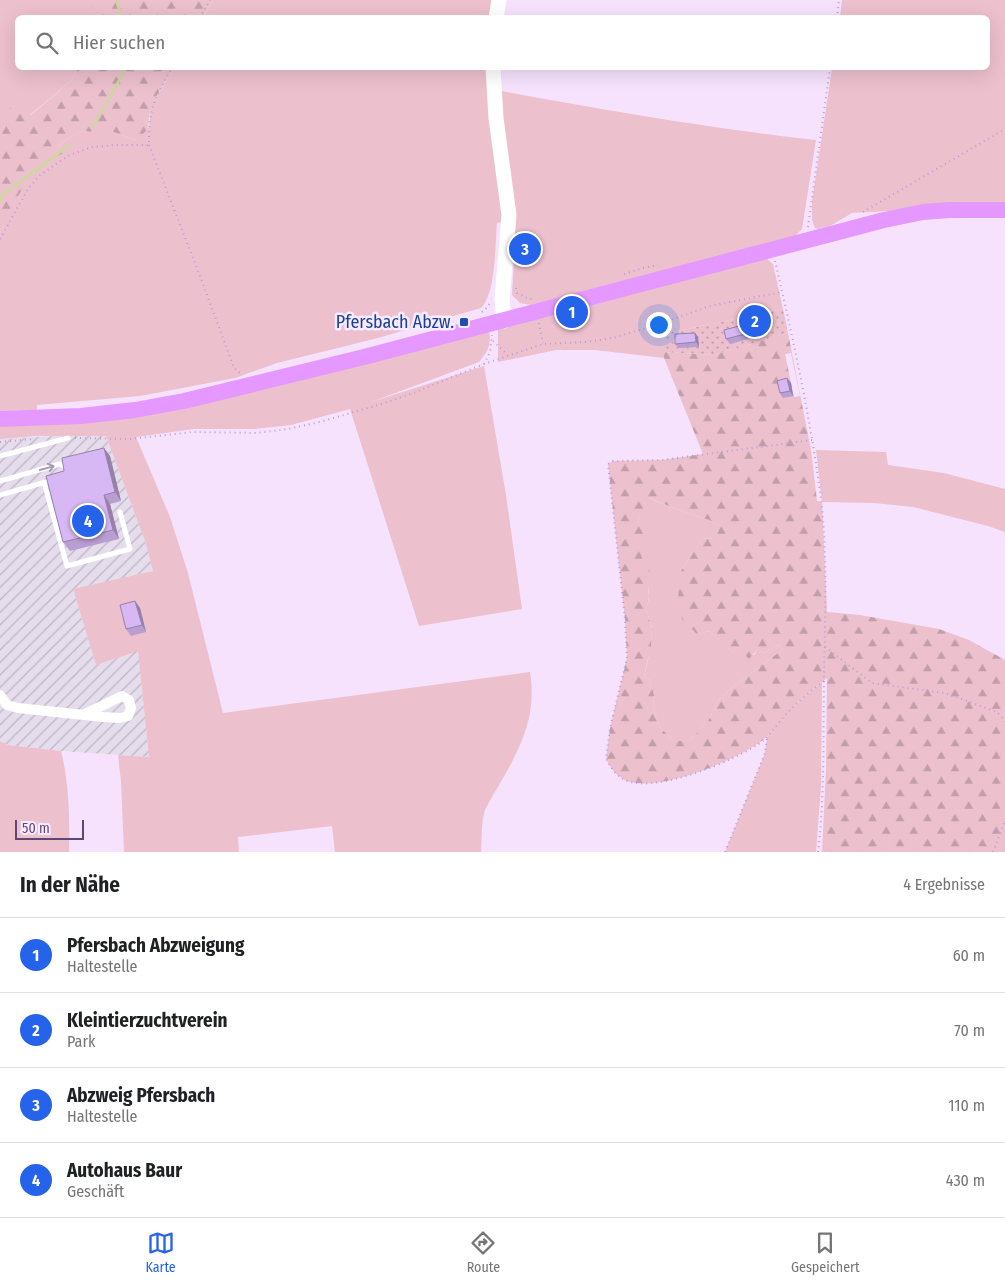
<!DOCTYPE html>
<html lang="de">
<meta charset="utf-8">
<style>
:root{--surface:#fff;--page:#f6f6f6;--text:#202124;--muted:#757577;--line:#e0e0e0;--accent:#2563eb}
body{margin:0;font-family:"Fira Sans Condensed",sans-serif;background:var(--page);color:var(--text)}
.scale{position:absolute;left:15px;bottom:12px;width:69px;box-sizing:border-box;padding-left:5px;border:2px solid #5e4777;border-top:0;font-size:14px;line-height:18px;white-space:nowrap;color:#5e4777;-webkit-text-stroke:4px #f9eaff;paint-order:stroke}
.you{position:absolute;left:658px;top:324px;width:18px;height:18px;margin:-12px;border:4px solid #fff;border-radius:50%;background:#1a73e8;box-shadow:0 0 0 8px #1a73e833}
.badge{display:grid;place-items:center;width:32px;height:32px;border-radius:50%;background:var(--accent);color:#fff;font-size:16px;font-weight:700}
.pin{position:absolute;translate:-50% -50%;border:2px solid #fff;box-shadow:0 1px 5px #0006}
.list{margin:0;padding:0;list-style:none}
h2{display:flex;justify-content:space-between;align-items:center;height:65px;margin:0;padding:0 20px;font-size:21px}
h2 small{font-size:16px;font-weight:400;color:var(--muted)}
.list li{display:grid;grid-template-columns:32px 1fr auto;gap:15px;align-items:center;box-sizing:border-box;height:75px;padding:0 20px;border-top:1px solid var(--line)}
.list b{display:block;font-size:19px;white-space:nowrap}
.list p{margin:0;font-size:16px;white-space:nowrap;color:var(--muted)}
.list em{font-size:16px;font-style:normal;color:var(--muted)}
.icon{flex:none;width:28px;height:28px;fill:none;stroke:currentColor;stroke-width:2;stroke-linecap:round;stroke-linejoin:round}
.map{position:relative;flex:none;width:1005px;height:852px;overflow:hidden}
.search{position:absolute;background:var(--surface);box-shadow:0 5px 20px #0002;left:15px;right:15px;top:15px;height:55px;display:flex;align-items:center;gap:12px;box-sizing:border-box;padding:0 18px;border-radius:8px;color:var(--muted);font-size:19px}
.sheet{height:365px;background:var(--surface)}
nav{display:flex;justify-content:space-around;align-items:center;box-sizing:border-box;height:70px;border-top:1px solid var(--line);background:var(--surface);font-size:14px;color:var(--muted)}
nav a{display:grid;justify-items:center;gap:2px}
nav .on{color:var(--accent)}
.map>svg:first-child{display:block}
.industrial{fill:url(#industrial-furrows)}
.grass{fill:#ecc0cd}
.forest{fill:url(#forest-firs);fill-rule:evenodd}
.park{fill:url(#park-dots)}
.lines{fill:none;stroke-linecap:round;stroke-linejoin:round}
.stream{stroke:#c9da9b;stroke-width:2.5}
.path{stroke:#bb9cd9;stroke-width:2;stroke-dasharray:1 4;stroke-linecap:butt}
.service{stroke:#fff;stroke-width:5}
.minor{stroke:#fff;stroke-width:10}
.secondary{stroke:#fff;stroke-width:15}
.primary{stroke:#e598ff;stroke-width:16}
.wall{fill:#b99ed2}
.shaded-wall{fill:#9681ab}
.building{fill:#d7b8f4;stroke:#9681ab}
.oneway{stroke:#a69ab4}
.transit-dot{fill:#1a4fb4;stroke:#f9eaff;stroke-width:2}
.labels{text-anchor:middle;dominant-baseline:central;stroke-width:5;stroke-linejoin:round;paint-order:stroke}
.transit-label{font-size:18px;fill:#164399;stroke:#f9eaff;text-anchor:end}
</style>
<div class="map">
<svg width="1005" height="852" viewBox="0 0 1005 852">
<defs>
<pattern id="industrial-furrows" width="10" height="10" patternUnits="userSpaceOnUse" patternTransform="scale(1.25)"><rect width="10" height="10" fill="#e6ddec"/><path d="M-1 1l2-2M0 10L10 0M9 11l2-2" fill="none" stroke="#beb5c4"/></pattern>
<pattern id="forest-firs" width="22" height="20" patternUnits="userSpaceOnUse" patternTransform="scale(1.25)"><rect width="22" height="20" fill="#ecc0cd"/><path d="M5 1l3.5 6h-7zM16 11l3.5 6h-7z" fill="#c29eab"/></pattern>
<pattern id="park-dots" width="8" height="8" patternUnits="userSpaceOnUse" patternTransform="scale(1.25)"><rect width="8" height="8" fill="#ecc0cd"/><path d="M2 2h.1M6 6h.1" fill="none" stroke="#c29eab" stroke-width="1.8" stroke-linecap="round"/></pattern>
</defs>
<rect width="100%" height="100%" fill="#f6e2fd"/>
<!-- industrial -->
<path class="industrial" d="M74,435L106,436L145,541L153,571L73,590L96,665L138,650L149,757L61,751L8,745L0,741V439Z"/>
<!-- grass -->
<path class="grass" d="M0,0H89L97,17L18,18V68H78L71,81L30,115L0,118Z
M213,0H493L491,17L203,18Z
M842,0H1005V205L852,213L830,226L818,229L815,228L812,220V202L832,68H988V18L840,17Z
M174,68H488L503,221L497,223C495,245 496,293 481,308L378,338L277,363L235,378L140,396L37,405V410L0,411V233C17,192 27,175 65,151L58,145L81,131L95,132L111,131L135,140L149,127L151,106Z
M496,90C603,110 709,128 816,140L802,229L793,238L647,276L531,305L520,303L512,295L515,239Z
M766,258L773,264L783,309L667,333L664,358L595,350H556L498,362V329Z
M489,331C492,345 487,352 479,362L371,402L484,366L506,495L522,609L419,626L350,409L291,425L253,429H194L136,437L170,517L188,573L223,713L530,672C537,714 522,745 502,780C496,791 490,799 485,810C481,822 482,839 481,852H335L332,826L238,837L239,852H124L121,782L118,755L149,757L138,651L96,665L73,589L153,571L145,541L106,436H36L0,439V426H28Z
M816,450L886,452L888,465L944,473L1005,489V532L988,526L913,507L874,503L822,502Z
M649,498L676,509L709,520L719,526V530L714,538L702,539L681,571L697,634L710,631C726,645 729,656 754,655L758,649L764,653L779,645L782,650L734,686L718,701L708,721L689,741H674L660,727L653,709L654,695L650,680L644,677L651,647L652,628L646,608C654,592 644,573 641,557C640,549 643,540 645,533L640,526L638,518Z
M822,682L821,786L816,852H725L765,753L767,737L788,711Z
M0,741L8,745L61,751C69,783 70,819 69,852H0Z"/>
<!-- forest -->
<path class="forest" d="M89,0H213L203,17L97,18Z
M78,68H174C167,80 157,93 152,106C145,122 155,128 135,140L111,131L101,137L95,132L81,131L58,145L66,151C27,175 18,192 0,233V118L17,101L31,115L71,81Z
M788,333L811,450L817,501L822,502L827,612L860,615L939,629L969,640L1005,660V852H822L826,769L827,678C814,689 800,699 789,711C780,720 773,732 763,740C739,759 647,799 620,777C614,773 609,765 606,759L610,728L627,658L625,619L608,464L613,461L662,460L703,454L664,358V352L714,355ZM791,353L800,396L794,397L785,354ZM650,498L676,509L709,520L719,526V530L714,538L702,539L681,571L678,597L682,619L697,634L710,631C719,639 724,647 734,652L735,660H742L745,655L749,659L758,649L764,653L779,645L782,650L734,686L718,701L708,721L689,741H674L660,727L653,709L654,695L650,680L644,677L648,658L654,654L651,647L652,629L646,608C652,596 645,589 652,576L650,571L645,569L641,555L645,533L640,526L638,518Z"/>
<!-- park -->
<path class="park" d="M783,309L788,333L714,355L664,352L667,333Z"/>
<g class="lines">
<!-- stream -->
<path class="stream" d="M116,0L122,18
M92,128L126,68
M0,201L2,195L70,145"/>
<!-- path -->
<path class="path" d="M200,18L210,0
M837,18L839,0
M149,145L200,276L234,368L240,373
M863,212L1005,129
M808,227L830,68
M0,239L28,189L39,176L53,166L70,155L92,147L116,145H149C148,110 155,97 172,68
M775,261C793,338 811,421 821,499C828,560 825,621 824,681C823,738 825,795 818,852
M624,274L643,268L658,265
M516,288L517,293L529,299H533
M482,312L485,310L490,303
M539,323L543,343
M493,341L508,355
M484,364L490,352L492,335
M75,438L130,439L193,432L256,433L288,429L320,422L385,403L416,392L484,364L543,344L587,342L613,338L656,325L710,306L782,292
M812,440L662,460L613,461L608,464L625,619L627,658L610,728L606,759C609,764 614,773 620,777C647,799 740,759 764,740C773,732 780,720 789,711C800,700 812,690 824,681
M0,442L33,439
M825,647L872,683L945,693L997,712L1005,721
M725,852L765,753L767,737
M993,852L1005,821"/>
<!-- service -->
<path class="service" d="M0,456L68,438
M0,481L60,464L64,466L66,470
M44,482L67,566L130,549L120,512
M0,495L46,482"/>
<!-- minor -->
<path class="minor" d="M0,695L7,705L18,708L103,717L120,718L128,716L131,708L129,700L122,696L83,715"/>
<!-- secondary -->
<path class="secondary" d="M496,18L499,0
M493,68L496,118L509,215L502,299L504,321"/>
<!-- primary -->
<path class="primary" d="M0,419L81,416L135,410L184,401L368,356L884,220L923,212L949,210H1005"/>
</g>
<!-- wall -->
<path class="wall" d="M743,325L746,330L748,339L730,344L726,339Z
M695,333L698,337L699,347L679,348L675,344Z
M787,378L791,383L793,396L783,398L780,393Z
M110,456L121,501L110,504L119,539L70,551L63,542Z
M135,601L140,608L146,632L131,636L126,629Z"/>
<!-- shaded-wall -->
<path class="shaded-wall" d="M743,325L746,330L748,339L745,334Z
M695,333L698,337L699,347L696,342Z
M787,378L791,383L793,396L790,391Z
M104,448L110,456L121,501L115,492Z
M104,495L110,504L119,539L113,530Z
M135,601L140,608L146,632L142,625Z"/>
<!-- building -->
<path class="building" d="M743,325L745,334L726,339L724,330Z
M695,333L696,342L675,344V334Z
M787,378L790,391L780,393L777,381Z
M104,448L115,492L104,495L113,530L63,542L46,476L64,471L62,458Z
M135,601L142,625L126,629L120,605Z"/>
<!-- one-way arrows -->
<defs><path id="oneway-shaft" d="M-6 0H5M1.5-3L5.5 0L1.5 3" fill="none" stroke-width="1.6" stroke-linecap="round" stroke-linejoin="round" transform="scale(1.25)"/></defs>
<use class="oneway" href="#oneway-shaft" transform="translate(47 468) rotate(-15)"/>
<!-- markers -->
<rect class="transit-dot" x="459" y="317" width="10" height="10" rx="2.5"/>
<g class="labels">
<!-- transit labels -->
<g class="transit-label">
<text x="454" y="322">Pfersbach Abzw.</text>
</g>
</g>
</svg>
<div class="scale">50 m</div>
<div class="you"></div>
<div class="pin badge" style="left:572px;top:312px">1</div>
<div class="pin badge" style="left:755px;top:321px">2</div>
<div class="pin badge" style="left:525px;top:249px">3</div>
<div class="pin badge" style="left:88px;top:521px">4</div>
<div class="search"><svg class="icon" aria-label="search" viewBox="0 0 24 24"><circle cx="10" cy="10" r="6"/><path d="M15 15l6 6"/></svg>Hier suchen</div>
</div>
<section class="sheet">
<h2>In der Nähe<small>4 Ergebnisse</small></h2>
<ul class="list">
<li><span class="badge">1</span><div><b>Pfersbach Abzweigung</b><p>Haltestelle</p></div><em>60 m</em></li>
<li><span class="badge">2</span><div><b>Kleintierzuchtverein</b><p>Park</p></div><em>70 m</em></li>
<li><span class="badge">3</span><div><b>Abzweig Pfersbach</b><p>Haltestelle</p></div><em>110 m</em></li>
<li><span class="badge">4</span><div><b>Autohaus Baur</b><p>Geschäft</p></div><em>430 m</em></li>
</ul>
</section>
<nav>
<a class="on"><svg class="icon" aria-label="map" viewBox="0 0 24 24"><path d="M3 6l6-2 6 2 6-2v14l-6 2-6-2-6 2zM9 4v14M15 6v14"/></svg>Karte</a>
<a><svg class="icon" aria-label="directions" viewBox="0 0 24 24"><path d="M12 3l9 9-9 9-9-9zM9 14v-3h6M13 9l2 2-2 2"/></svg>Route</a>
<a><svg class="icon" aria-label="saved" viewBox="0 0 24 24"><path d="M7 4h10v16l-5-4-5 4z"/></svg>Gespeichert</a>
</nav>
